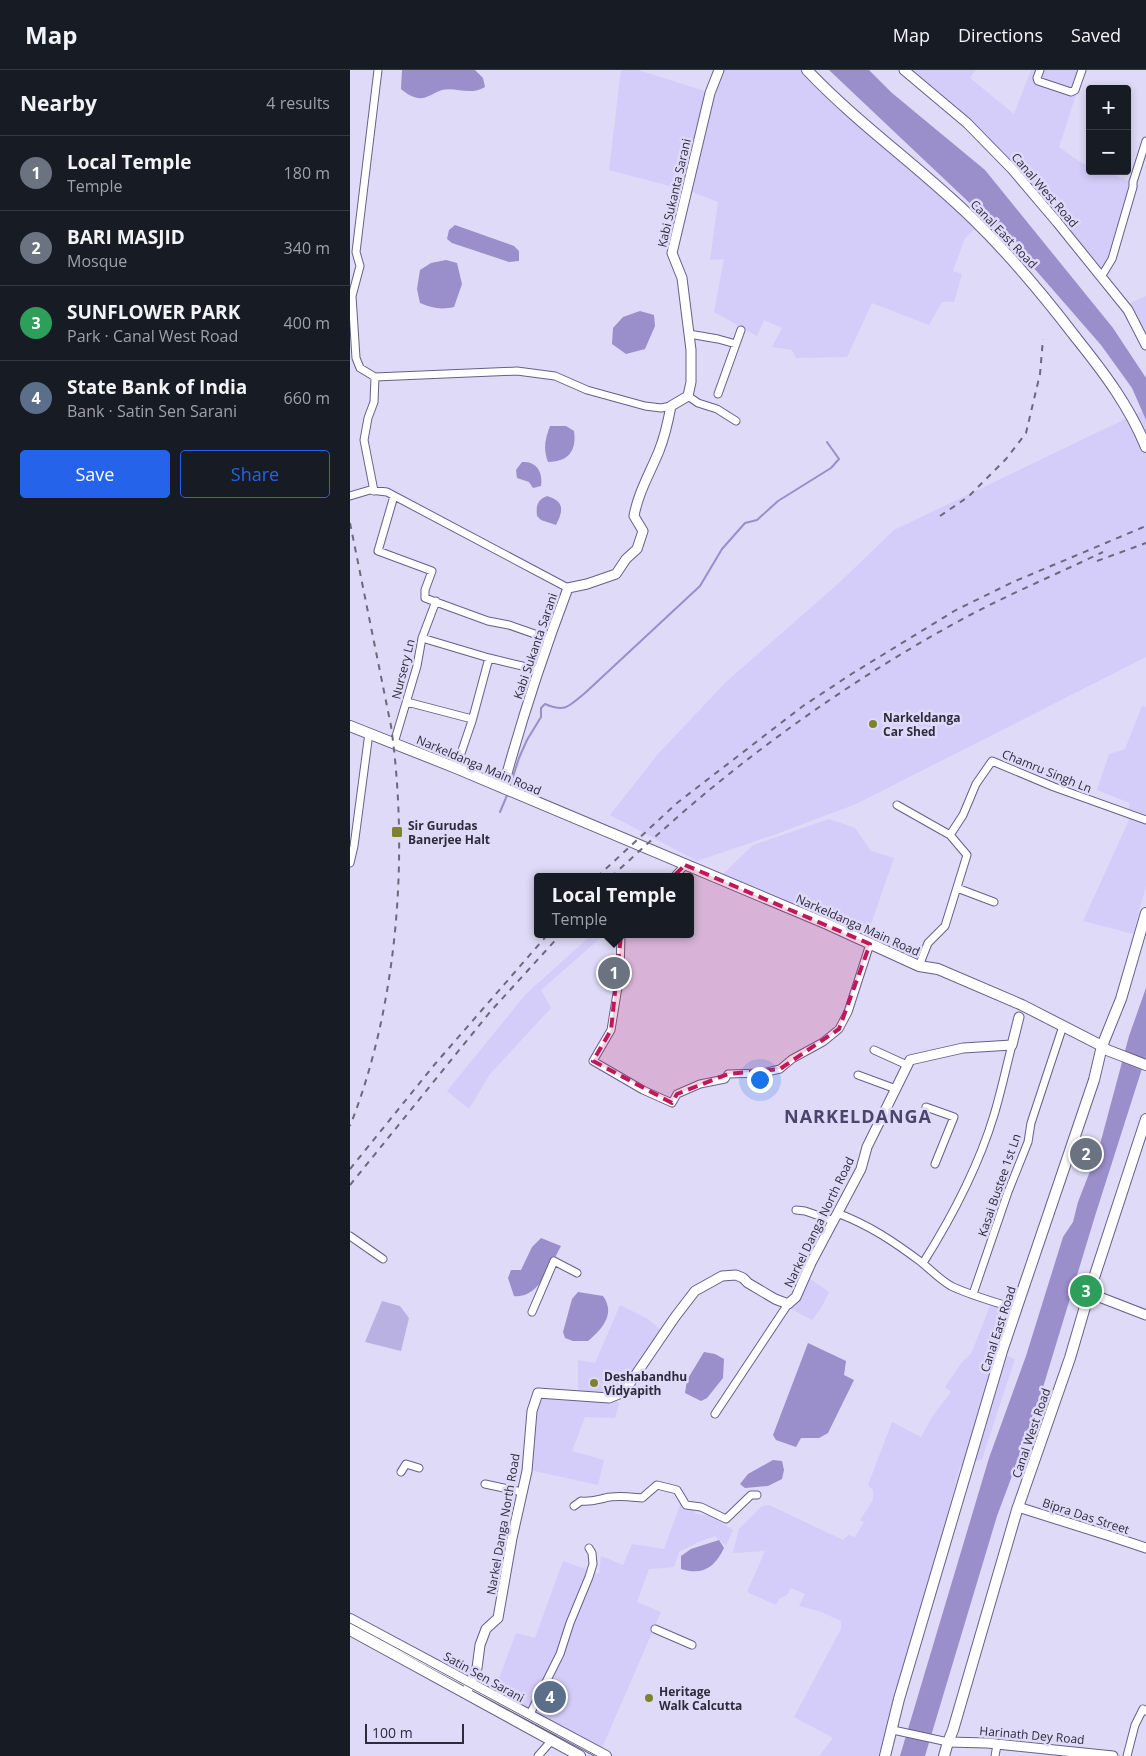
<!DOCTYPE html>
<meta charset="utf-8">
<style>
:root{--surface:#171b24;--page:#20242c;--text:#f1f3f6;--muted:#9ea1a6;--line:#363941;--accent:#2563eb}
body{margin:0;font-family:"Open Sans",sans-serif;background:var(--page);color:var(--text)}
.controls{position:absolute;right:15px;top:15px;display:grid;overflow:hidden;border-radius:5px;box-shadow:0 2px 8px #0003}
.controls button{width:45px;height:45px;display:grid;place-items:center;padding:0;border:0;border-bottom:1px solid var(--line);background:var(--surface);color:var(--text);font:25px sans-serif}
.scale{position:absolute;left:15px;bottom:12px;width:99px;box-sizing:border-box;padding-left:5px;border:2px solid #2e2b3d;border-top:0;font-size:14px;line-height:18px;white-space:nowrap;color:#2e2b3d;-webkit-text-stroke:4px #dedaf7;paint-order:stroke}
.you{position:absolute;left:409px;top:1009px;width:18px;height:18px;margin:-12px;border:4px solid #fff;border-radius:50%;background:#1a73e8;box-shadow:0 0 0 8px #1a73e833}
.badge{display:grid;place-items:center;width:32px;height:32px;border-radius:50%;background:var(--accent);color:#fff;font-size:16px;font-weight:700}
.pin{position:absolute;translate:-50% -50%;border:2px solid #fff;box-shadow:0 1px 5px #0006}
.popup{position:absolute;left:184px;top:803px;width:160px;height:65px;box-sizing:border-box;display:grid;place-content:center;border-radius:5px;background:var(--surface);filter:drop-shadow(0 1px 4px #0005);font-size:16px;white-space:nowrap;color:var(--muted)}
.popup b{font-size:19px;color:var(--text)}
.popup::after{content:'';position:absolute;left:50%;top:100%;margin-left:-10px;border:10px solid transparent;border-top-color:var(--surface)}
.list{margin:0;padding:0;list-style:none}
h2{display:flex;justify-content:space-between;align-items:center;height:65px;margin:0;padding:0 20px;font-size:21px}
h2 small{font-size:16px;font-weight:400;color:var(--muted)}
.list li{display:grid;grid-template-columns:32px 1fr auto;gap:15px;align-items:center;box-sizing:border-box;height:75px;padding:0 20px;border-top:1px solid var(--line)}
.list b{display:block;font-size:19px;white-space:nowrap}
.list p{margin:0;font-size:16px;white-space:nowrap;color:var(--muted)}
.list em{font-size:16px;font-style:normal;color:var(--muted)}
.actions{display:flex;gap:10px;padding:15px 20px}
.actions a{flex:1;padding:11px 0;border:1px solid var(--accent);border-radius:5px;text-align:center;font-size:18px;color:var(--accent)}
.actions .main{background:var(--accent);color:#fff}
.map{position:relative;flex:none;width:796px;height:1686px;overflow:hidden}
header{display:flex;align-items:center;gap:30px;box-sizing:border-box;height:70px;padding:0 25px;background:var(--surface);border-bottom:1px solid var(--line)}
header strong{font-size:24px}
nav{display:flex;gap:28px;margin-inline-start:auto;font-size:18px}
main{display:flex}
aside{flex:1;background:var(--surface)}
.map>svg:first-child{display:block}
.built{fill:#d4cdfa}
.green{fill:#b9b1e1}
.water{fill:#9a8ecb}
.lines{fill:none;stroke-linecap:round;stroke-linejoin:round}
.stream{stroke:#9a8ecb;stroke-width:2}
.minor-casing{stroke:#675f8a;stroke-width:9}
.tertiary-casing{stroke:#675f8a;stroke-width:11}
.secondary-casing{stroke:#675f8a;stroke-width:12}
.minor{stroke:#fff;stroke-width:7}
.tertiary{stroke:#fff;stroke-width:9}
.secondary{stroke:#fff;stroke-width:10}
.tram{stroke:#6c697f;stroke-width:1}
.rail{stroke:#6c697f;stroke-width:2;stroke-dasharray:6 6;stroke-linecap:butt}
.marked{fill:#c2185b;fill-opacity:0.2;stroke:#c2185b;stroke-width:4;stroke-dasharray:10 6;stroke-linejoin:round}
.poi-dot{fill:#7d822d;stroke:#dedaf7;stroke-width:2}
.labels{text-anchor:middle;dominant-baseline:central;stroke-width:5;stroke-linejoin:round;paint-order:stroke}
.street-label{font-size:12px;fill:#2e2b3d;stroke:#dedaf7}
.poi-label{font-size:12px;font-weight:bold;fill:#2e2b3d;stroke:#dedaf7;text-anchor:start}
.district-label{font-size:18px;font-weight:bold;letter-spacing:1px;fill:#4c446c;stroke:#dedaf7}
</style>
<header>
<strong>Map</strong>
<nav><a>Map</a><a>Directions</a><a>Saved</a></nav>
</header>
<main>
<aside>
<h2>Nearby<small>4 results</small></h2>
<ul class="list">
<li><span class="badge" style="background:#6b7280">1</span><div><b>Local Temple</b><p>Temple</p></div><em>180 m</em></li>
<li><span class="badge" style="background:#6b7280">2</span><div><b>BARI MASJID</b><p>Mosque</p></div><em>340 m</em></li>
<li><span class="badge" style="background:#2e9e5b">3</span><div><b>SUNFLOWER PARK</b><p>Park · Canal West Road</p></div><em>400 m</em></li>
<li><span class="badge" style="background:#5c6f8a">4</span><div><b>State Bank of India</b><p>Bank · Satin Sen Sarani</p></div><em>660 m</em></li>
</ul>
<div class="actions"><a class="main">Save</a><a>Share</a></div>
</aside>
<div class="map">
<svg width="796" height="1686" viewBox="0 0 796 1686">
<rect width="100%" height="100%" fill="#dedaf7"/>
<!-- built -->
<path class="built" d="M271,0H288L364,24L373,0H450L484,34L622,153L626,158L615,168L603,201L612,204L604,232H592L579,255L522,233L497,287L446,288L442,280L422,277L432,258L414,250L407,266L364,242L374,189L360,190L368,132L342,122L259,100Z
M561,0H626L620,8L664,44L681,0H734L709,77L730,92L740,96V101H753L789,115L759,187L751,201L684,118L618,48Z
M796,226V262L778,234Z
M796,339V587L506,734L421,766L347,791L260,745L308,684L376,612L489,513L544,460Z
M792,636L796,637V816L783,864L733,851L779,750L776,748L780,733L747,720L759,684L775,679Z
M479,749L505,758L521,781L544,788L516,868L371,806L403,775Z
M237,864H255L191,920L201,938L140,1004L119,1039L97,1021L176,924L236,870Z
M459,1208L479,1222L471,1238L462,1250L441,1239Z
M270,1235L298,1249L312,1261L272,1320L261,1325L228,1322V1290L245,1293Z
M640,1236L662,1242L646,1282L665,1289L632,1389L610,1397L567,1558L529,1686H469L483,1668L444,1647L491,1559V1551L469,1541L449,1536L455,1524L441,1518L436,1526L430,1528L426,1535L397,1522L415,1481L383,1483L389,1459L412,1436L419,1435L493,1470L498,1465L505,1467L514,1452L510,1450L523,1430V1420L518,1415L542,1352L571,1367L582,1347L601,1322L595,1317L612,1292L621,1284Z
M196,1325L256,1333L266,1330L269,1335L265,1348L235,1347L222,1381L254,1390L248,1415L180,1400L187,1333Z
M332,1430L337,1431L346,1444L360,1446L383,1460L376,1476L365,1466L348,1472L329,1482L324,1497L299,1499L287,1532L311,1542L252,1678L144,1622L166,1563L185,1568L213,1491L249,1504L251,1486L273,1495L282,1474L314,1479Z"/>
<!-- green -->
<path class="green" d="M32,1231L50,1236L59,1248L51,1281L15,1272Z"/>
<!-- water -->
<path class="water" d="M52,0H125L133,8L135,17C120,26 107,17 92,20C85,22 79,27 73,28C64,29 57,24 51,19Z
M479,0H519L542,23L635,100L763,258L796,308V350L782,318L751,275L663,174Z
M105,155L164,176L169,181V191L159,192L102,173L97,169L99,160Z
M96,190L107,193L112,214L104,237C91,240 82,238 70,233L67,219L70,200L81,193Z
M290,241L304,245L305,256L295,279L276,284L262,274L263,258L273,247Z
M200,356H216L224,361C227,381 218,392 198,392C193,379 195,369 200,356Z
M172,392C187,391 193,402 191,416L183,418L179,412L167,408L166,400Z
M197,426C214,431 214,440 206,455L191,450L187,446C186,436 187,430 197,426Z
M796,918V986L745,1146L684,1347L647,1446L575,1686H550L639,1388L676,1286L713,1167L723,1152L728,1132L749,1078L779,966Z
M191,1168L211,1176C201,1194 189,1229 164,1226L158,1208L161,1200H171L182,1177Z
M228,1222L253,1226C266,1244 252,1259 238,1271H223L215,1268L213,1262L222,1229Z
M458,1273L496,1291L494,1305L504,1310L478,1363L469,1368H451L446,1377L426,1370L423,1365Z
M354,1282L365,1284L374,1289L373,1308L357,1328L351,1331L335,1323L337,1310Z
M423,1390L432,1391L434,1400L432,1409L418,1416L395,1418L390,1414L398,1404Z
M369,1470L374,1478C365,1497 353,1506 331,1499V1486L341,1479Z"/>
<g class="lines">
<!-- stream -->
<path class="stream" d="M160,716L169,688L177,670L191,647V638L195,634C216,643 219,636 235,623L350,516L372,479L395,453L407,450L428,431L481,398L489,389L477,372
M150,742L158,723"/>
<defs>
<path id="minor" d="M690,0L687,8L688,11L721,22L725,20L732,0
M751,207L762,189L783,117V112L796,71
M339,264L368,269L386,274
M25,307L167,301L205,306L237,320L295,336L311,338L321,336
M368,324L391,260
M338,326L348,333L367,339L386,351
M24,421L14,370L18,348L24,332L25,307L10,298L6,288L2,226L10,196L6,182L28,0
M0,426L20,420L37,422L218,518
M44,426L28,481L82,501L75,520V528L138,551L159,555L199,569
M72,568L139,588L189,600
M57,632L122,649
M44,673L67,596L72,568L86,531
M106,698L122,651L139,588
M547,735L600,765L617,785L595,856L578,873L569,896
M600,765L613,745L626,714L642,691L704,717L796,750
M0,793L4,776L19,663
M324,807L335,795
M607,818L644,832
M271,864L270,905L261,960L243,991L293,1020L322,1033L327,1024L350,1014L375,1009L378,1004L413,1003L430,999L442,989L473,972L489,959L498,942L520,874
M524,980L557,995
M508,1005L546,1019
M576,1037L604,1047L585,1094
M446,1140L455,1141L484,1151
M487,1143C519,1155 543,1171 571,1192C581,1200 589,1209 601,1216C622,1226 645,1232 667,1239
M0,1166L33,1189
M573,1193C602,1147 628,1098 644,1045C651,1022 656,998 662,975
M623,1224L658,1122L678,1072L681,1053L713,956
M182,1242L204,1191L227,1203
M365,1344L438,1234
M51,1402L56,1394L69,1398
M135,1414L172,1422
M224,1436L231,1431C241,1432 246,1430 255,1428C267,1425 280,1427 292,1428L307,1415L327,1420L336,1435L351,1437L376,1449L401,1425H407
M305,1559L342,1575
M179,1646L210,1584L220,1553L239,1507L243,1494L242,1483L239,1478
M543,1660L598,1672
M188,1686L202,1670
M645,1686L647,1675
M777,1686L785,1655L793,1639L796,1641"/>
<path id="tertiary" d="M554,0L617,53L662,99L707,152L778,240L796,275
M153,718C171,651 193,584 218,518L237,514L266,504L276,489L287,479L293,461L284,446C288,423 300,403 309,381C315,366 318,352 321,336L338,326L341,312V280L332,208L322,183L360,23L369,0
M739,1223L796,1245
M668,1437L760,1466L796,1478
M116,1623L127,1598L130,1575L136,1559L148,1548L162,1468L177,1401L182,1341L188,1323L259,1328L274,1322L325,1247L345,1221L372,1206L386,1205L393,1208L398,1213L425,1229L438,1234L446,1227L461,1193L511,1099L517,1077L560,990L613,978L662,975L669,947
M598,1672L637,1673L763,1686"/>
<path id="secondary" d="M457,0C508,54 570,97 623,149C661,186 695,227 727,269C755,304 779,336 796,377
M0,656L106,698L477,854L569,896L588,899L672,935L752,976L757,980L796,995
M0,1549L256,1686
M0,1560L230,1686
M535,1686L549,1629L652,1281L744,1010L752,976L771,929L796,843
M594,1686L598,1672L603,1660L667,1440L720,1288L739,1223L796,1049"/>
</defs>
<!-- minor casing -->
<use href="#minor" class="minor-casing"/>
<!-- tertiary casing -->
<use href="#tertiary" class="tertiary-casing"/>
<!-- secondary casing -->
<use href="#secondary" class="secondary-casing"/>
<!-- minor -->
<use href="#minor" class="minor"/>
<!-- tertiary -->
<use href="#tertiary" class="tertiary"/>
<!-- secondary -->
<use href="#secondary" class="secondary"/>
<!-- tram -->
<path class="tram" d="M0,1553L247,1686"/>
<!-- rail -->
<path class="rail" d="M590,446L618,427L656,389L676,363L690,304L693,269
M0,453L41,656C59,784 48,935 0,1056
M747,491L796,473
M247,807L327,733L453,636L503,603L606,540L663,512L796,456
M261,807C297,774 332,742 369,712C447,649 532,592 620,545C664,522 709,503 753,482
M0,1099L85,994L198,864
M0,1115L140,942L211,864"/>
</g>
<!-- marked area -->
<path class="marked" d="M335,795L520,874L489,959L430,999L378,1004L327,1024L322,1033L243,991L261,960L272,856Z"/>
<!-- markers -->
<g class="poi-dot">
<circle cx="523" cy="654" r="5"/>
<rect x="41" y="756" width="12" height="12" rx="2.5"/>
<circle cx="244" cy="1313" r="5"/>
<circle cx="299" cy="1628" r="5"/>
</g>
<g class="labels">
<!-- street labels -->
<g class="street-label">
<text transform="translate(695 120) rotate(49)">Canal West Road</text>
<text transform="translate(324 123) rotate(-77)">Kabi Sukanta Sarani</text>
<text transform="translate(654 164) rotate(46)">Canal East Road</text>
<text transform="translate(185 576) rotate(-71)">Kabi Sukanta Sarani</text>
<text transform="translate(53 599) rotate(-76)">Nursery Ln</text>
<text transform="translate(129 695) rotate(23)">Narkeldanga Main Road</text>
<text transform="translate(697 701) rotate(22)">Chamru Singh Ln</text>
<text transform="translate(508 855) rotate(24)">Narkeldanga Main Road</text>
<text transform="translate(649 1115) rotate(-71)">Kasai Bustee 1st Ln</text>
<text transform="translate(469 1152) rotate(-64)">Narkel Danga North Road</text>
<text transform="translate(648 1259) rotate(-72)">Canal East Road</text>
<text transform="translate(681 1363) rotate(-71)">Canal West Road</text>
<text transform="translate(736 1446) rotate(18)">Bipra Das Street</text>
<text transform="translate(153 1454) rotate(-80)">Narkel Danga North Road</text>
<text transform="translate(134 1607) rotate(29)">Satin Sen Sarani</text>
<text transform="translate(682 1665) rotate(5)">Harinath Dey Road</text>
</g>
<!-- poi labels -->
<g class="poi-label">
<text x="533" y="647">Narkeldanga<tspan x="533" dy="14">Car Shed</tspan></text>
<text x="58" y="755">Sir Gurudas<tspan x="58" dy="14">Banerjee Halt</tspan></text>
<text x="254" y="1306">Deshabandhu<tspan x="254" dy="14">Vidyapith</tspan></text>
<text x="309" y="1621">Heritage<tspan x="309" dy="14">Walk Calcutta</tspan></text>
</g>
<!-- district labels -->
<g class="district-label">
<text x="508" y="1046">NARKELDANGA</text>
</g>
</g>
</svg>
<div class="controls">
<button>+</button>
<button>−</button>
</div>
<div class="scale">100 m</div>
<div class="you"></div>
<div class="pin badge" style="left:264px;top:903px;background:#6b7280">1</div>
<div class="popup"><b>Local Temple</b>Temple</div>
<div class="pin badge" style="left:736px;top:1084px;background:#6b7280">2</div>
<div class="pin badge" style="left:736px;top:1221px;background:#2e9e5b">3</div>
<div class="pin badge" style="left:200px;top:1627px;background:#5c6f8a">4</div>
</div>
</main>
